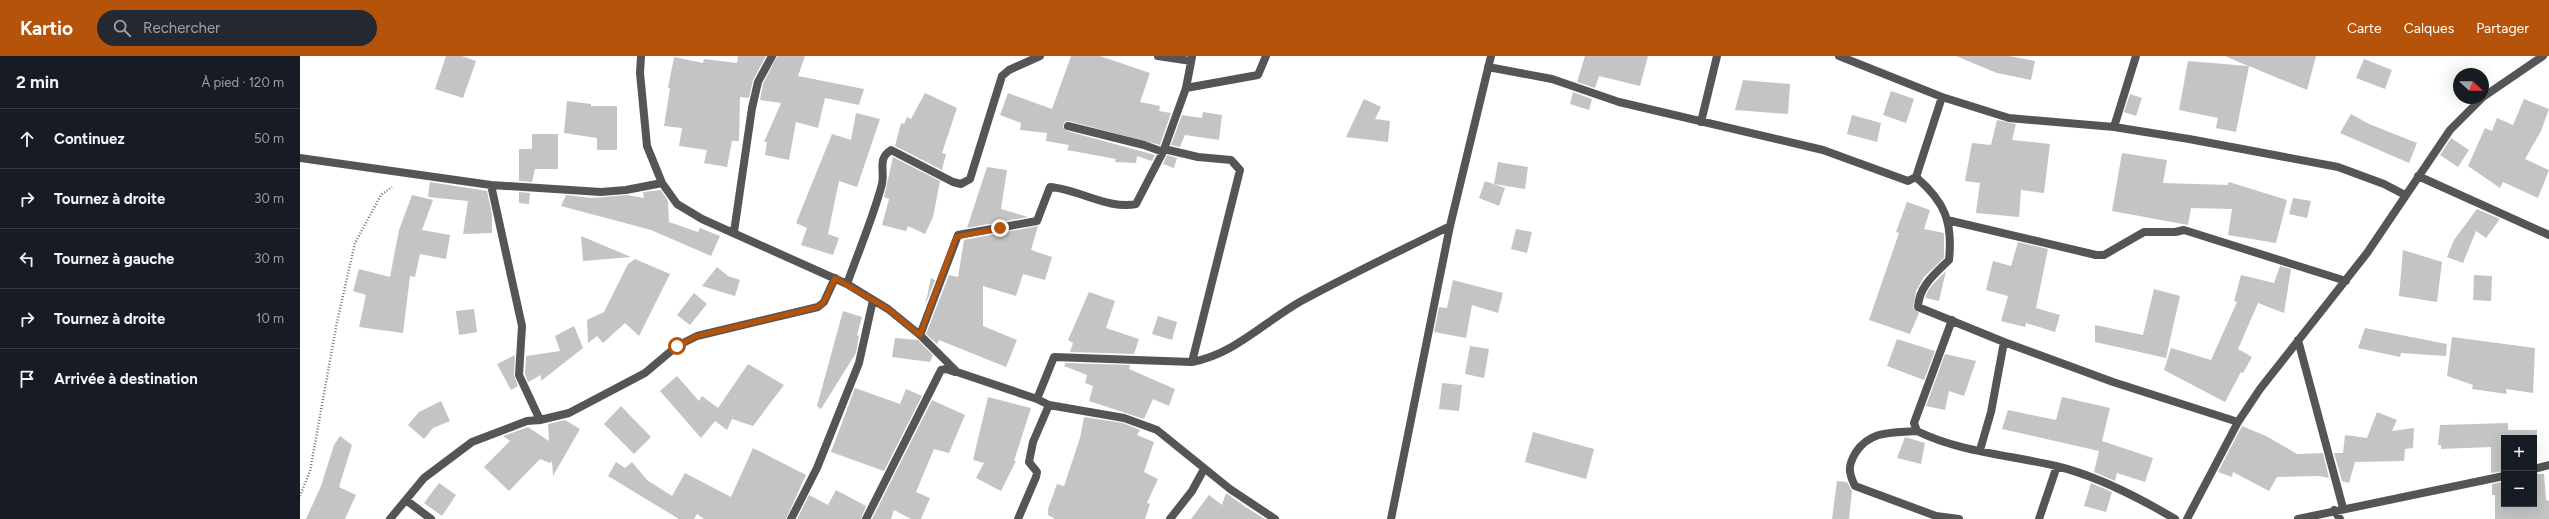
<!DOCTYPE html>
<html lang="fr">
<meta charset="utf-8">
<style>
:root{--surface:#171b24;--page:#242831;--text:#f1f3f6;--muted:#9ea1a6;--line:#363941;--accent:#b45309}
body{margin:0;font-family:Figtree,sans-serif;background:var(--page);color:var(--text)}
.controls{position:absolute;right:12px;bottom:12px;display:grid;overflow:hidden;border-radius:0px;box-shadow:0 4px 16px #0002}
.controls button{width:36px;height:36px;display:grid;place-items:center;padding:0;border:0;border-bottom:1px solid var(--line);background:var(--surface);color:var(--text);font:20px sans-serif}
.compass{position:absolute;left:2153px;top:12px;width:36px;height:36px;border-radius:50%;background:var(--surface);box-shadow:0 4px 16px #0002;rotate:111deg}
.stop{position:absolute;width:12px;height:12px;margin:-9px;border:3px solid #b45309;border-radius:50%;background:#fff}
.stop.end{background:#b45309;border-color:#fff;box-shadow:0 1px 4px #0008}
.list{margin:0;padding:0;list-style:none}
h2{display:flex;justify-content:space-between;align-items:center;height:52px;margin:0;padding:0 16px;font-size:17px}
h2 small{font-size:13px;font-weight:400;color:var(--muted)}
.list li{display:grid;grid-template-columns:26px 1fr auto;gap:12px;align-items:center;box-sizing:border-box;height:60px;padding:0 16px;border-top:1px solid var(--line)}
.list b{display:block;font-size:15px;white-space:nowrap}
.list em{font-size:13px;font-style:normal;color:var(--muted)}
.icon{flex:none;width:22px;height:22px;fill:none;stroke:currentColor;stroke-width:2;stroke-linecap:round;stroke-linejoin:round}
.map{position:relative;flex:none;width:2249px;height:463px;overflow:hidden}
header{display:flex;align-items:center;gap:24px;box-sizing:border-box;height:56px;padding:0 20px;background:var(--accent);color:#fff}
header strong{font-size:19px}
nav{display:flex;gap:22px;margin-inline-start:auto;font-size:14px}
.search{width:280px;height:36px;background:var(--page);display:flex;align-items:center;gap:10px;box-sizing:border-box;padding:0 14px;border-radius:22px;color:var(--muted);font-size:15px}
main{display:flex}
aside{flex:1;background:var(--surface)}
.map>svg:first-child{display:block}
.building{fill:#c4c4c4}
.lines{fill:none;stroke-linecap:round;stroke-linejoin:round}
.path{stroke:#777;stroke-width:2.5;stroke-dasharray:1 2;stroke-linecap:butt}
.minor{stroke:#555;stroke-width:8}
.route{stroke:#b45309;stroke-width:5}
</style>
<header>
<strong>Kartio</strong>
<div class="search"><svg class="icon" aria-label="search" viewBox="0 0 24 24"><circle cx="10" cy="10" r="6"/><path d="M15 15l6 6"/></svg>Rechercher</div>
<nav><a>Carte</a><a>Calques</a><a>Partager</a></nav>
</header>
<main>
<aside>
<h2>2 min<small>À pied · 120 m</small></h2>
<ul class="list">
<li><svg class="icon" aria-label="ahead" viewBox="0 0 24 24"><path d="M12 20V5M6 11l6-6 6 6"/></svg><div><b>Continuez</b></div><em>50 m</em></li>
<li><svg class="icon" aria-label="right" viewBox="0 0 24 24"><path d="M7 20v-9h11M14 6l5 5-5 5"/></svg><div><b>Tournez à droite</b></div><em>30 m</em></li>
<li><svg class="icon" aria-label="left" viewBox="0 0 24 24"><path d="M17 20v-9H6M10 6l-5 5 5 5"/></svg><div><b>Tournez à gauche</b></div><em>30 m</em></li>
<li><svg class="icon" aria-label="right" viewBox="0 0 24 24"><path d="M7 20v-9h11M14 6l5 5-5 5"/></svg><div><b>Tournez à droite</b></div><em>10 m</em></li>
<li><svg class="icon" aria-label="arrive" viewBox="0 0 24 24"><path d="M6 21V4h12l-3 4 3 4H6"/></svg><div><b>Arrivée à destination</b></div></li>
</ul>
</aside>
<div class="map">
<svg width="2249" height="463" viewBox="0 0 2249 463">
<rect width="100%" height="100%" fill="#fff"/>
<!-- building -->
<path class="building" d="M146,0H162L176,5L163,42L135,33Z
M438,0H466L453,24L449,42L440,41L439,85H432L427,111L404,107L407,94L379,90L382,72L364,70L370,32H368L374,1L403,7L404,3L437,7Z
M477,0H505L498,20L564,33L559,49L525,42L518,72L496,66L489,104L465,99L467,86H464L481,47L460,44L463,28Z
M771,0H800L850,17L840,46L860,50L859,55L871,57L860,89L769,65L764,66L763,71L767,75L855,99L852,105L837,100L836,107L815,106L816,103L767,94L769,89L746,85L747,77L720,74L721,67L700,59L708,37L752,53Z
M1285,0H1348L1340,30L1299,20L1295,32L1277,26Z
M1656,0H1709L1735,5L1731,24L1697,17Z
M1925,0H2016L2007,34L1949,10L1936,76L1916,72L1918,62L1879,54L1888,5L1948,10Z
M2064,3L2092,14L2085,33L2056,22Z
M1443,24L1490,28L1488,58L1435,54Z
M1591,35L1614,43L1606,67L1583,59Z
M1273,36L1292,43L1289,54L1270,48Z
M625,37L657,52L642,97L646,98L642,114L595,90L601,67L604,68L607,61L611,63Z
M1830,38L1842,42L1836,60L1824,56Z
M1064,43L1081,51L1075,63L1090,65L1088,86L1046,81Z
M2224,43L2249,53L2241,75L2225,103L2249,114L2238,142L2203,126L2200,132L2168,110L2185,72L2192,75L2197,62L2213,69Z
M267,45L291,48V50H317V94H297V82L264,77Z
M903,56L922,59L919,84L885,79L880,91L871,89L882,59L902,62Z
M556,57L580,63L557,131L539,125L528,178L539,182L533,199L501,189L507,172L496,167L532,78L551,84Z
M2051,58L2069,68L2117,87L2109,107L2040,77Z
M1552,59L1581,67L1577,86L1547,78Z
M1697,64L1716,68L1712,84L1750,88L1744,137L1721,134L1719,161L1676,157L1680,127L1665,125L1672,87L1691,89Z
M232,78H258V113H235L232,126L219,125V93H232Z
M2151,82L2169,94L2158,111L2140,99Z
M1822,97L1867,104L1863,127L1928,129L1929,126L1987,144L1976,187L1928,179L1932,153L1891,152L1888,169L1812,155Z
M867,99L877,102L874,112L863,108Z
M593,101L640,125L633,161L625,178L608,170L606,175L582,169L589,143L584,141Z
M1198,106L1228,111L1225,133L1194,128Z
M687,111L707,114L701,153L728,161L667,172Z
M1185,125L1205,132L1199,150L1179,142Z
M130,126L187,135L192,158V177L163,178L168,145L128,141Z
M361,134L368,145L369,166L398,176L400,172L420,180L411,200L351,174L261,150L266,139L292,142L327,139L344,142L343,136Z
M219,136L230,137L229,148L219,147Z
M112,139L133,144L122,174L150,179L146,203L120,198L115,221L110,220L103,277L59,271L66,239L53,235L59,213L90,221L99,174Z
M1993,142L2011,145L2007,162L1989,158Z
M1607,146L1630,154L1624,173L1644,177V202L1624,221L1616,235L1613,252L1619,257L1610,278L1569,264L1599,177L1596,176Z
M2177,153L2200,163L2186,182L2176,175L2163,207L2147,201L2154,184Z
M738,170L731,194L752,201L745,224L723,218L716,240L683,230V270L717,284L706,311L639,284L637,288L626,278L649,219L658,221L664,184Z
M1216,173L1232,176L1227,197L1211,193Z
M281,180L331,201L283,205Z
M1718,186L1748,193L1736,252L1760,259L1755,276L1726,267L1725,271L1701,265L1708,240L1686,234L1693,205L1711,210Z
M2103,194L2142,206L2137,246L2099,240Z
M335,203L370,218L339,280L325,267L303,287L297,280L288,287L287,264L304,256L328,208Z
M1980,210L1991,213L1984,257L1958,247L1938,293L1952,301L1943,317L1941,316L1925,346L1864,314L1871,292L1911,304L1937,246L1934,245L1941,219L1974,227Z
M417,211L428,220L440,224L435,240L402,230Z
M1646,215L1639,245L1626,242L1625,244L1626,239L1629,233L1633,228Z
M2174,219L2192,220L2191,245L2173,244Z
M631,222L635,224L625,250Z
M1153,224L1203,237L1198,257L1172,249L1166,282L1134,276L1139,251L1147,252Z
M1854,233L1880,240L1866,302L1795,286V269L1843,279Z
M789,236L815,245L806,272L839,283L834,298L770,296L773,287L768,284Z
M394,237L407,248L390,269L377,259Z
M174,253L177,276L159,279L156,255Z
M543,255L562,261L557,279L559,280L556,297L521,353L517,350Z
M858,260L877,266L872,284L852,278Z
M274,270L283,292L241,325V319L228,326L225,318L226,300L260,295L255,280Z
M2065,272L2147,288L2146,300L2101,297L2100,301L2058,292Z
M2152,281L2235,292L2233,337L2206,333L2207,338L2172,333L2173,329L2147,320Z
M595,282L618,284L633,299L630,306L592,301Z
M1597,283L1635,295L1624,324L1587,310Z
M1170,290L1189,293L1184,322L1165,318Z
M1645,298L1676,305L1664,340L1649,335L1645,354L1626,350Z
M215,299L214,319L218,330L211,334L197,308Z
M766,307L830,309L829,313L875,333L869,350L853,343L844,363L789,345L793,330L785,327L787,319L764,310Z
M448,308L484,329L453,370L432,363L427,374L415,365L401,382L360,335L377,320L399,345L402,340L418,352Z
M1142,327L1162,329L1159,355L1139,353Z
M555,332L600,348L606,333L622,340L584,415L531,396Z
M688,341L731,352L714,405H716L701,435L676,422L684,407L673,404Z
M1762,341L1810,352L1802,385L1853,402L1845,426L1817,417L1815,425L1794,416L1799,395L1702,373L1708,354L1756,364Z
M632,344L665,359L649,397L634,393L616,436L630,442L621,463H611L594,454L591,463H572Z
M141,345L150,365L133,372L124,383L108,369L119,356Z
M321,350L351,381L334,398L304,368Z
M2077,356L2097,364L2092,375L2114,372L2113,392L2105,393L2104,405L2055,406L2049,427L2042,425L2034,397H2043L2045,379L2067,382Z
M784,361L823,367L840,374L837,379L854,386L844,416L858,423L847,447L850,448L845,463H755L748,459V453L757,428L764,430L780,382Z
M265,364L280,373L253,420L252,405L250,407L240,403L209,435L184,411L210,385L203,380L228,371L249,385L248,368Z
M2208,367V374H2237L2236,407H2234V382H2204V415L2191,417V391L2141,393V389H2138L2140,369Z
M1942,370L1966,380L1997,398L2023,397L2029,422L2019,420L1977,421L1969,435L1933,416L1932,421L1918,416Z
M1233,376L1294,393L1286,423L1225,406Z
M40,380L52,389L39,431L56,439L45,463H6L21,430L34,389Z
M1605,381L1625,387L1621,408L1597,402Z
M453,392L506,419L486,463H404L397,458L394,463H379L308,420L316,406L325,412L332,406L347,424L372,440L385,417L431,441Z
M2234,418H2244L2246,444L2249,445V463H2195V439H2192V428L2204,426V448H2234Z
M1537,425L1547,426L1552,435L1549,463H1532Z
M139,427L156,439L142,460L124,447Z
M1791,427L1812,436L1806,456L1784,450Z
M536,434L566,450L561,463H497L509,439L528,449Z
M926,437L947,452L965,463H891L909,439L922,449Z"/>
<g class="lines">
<!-- path -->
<path class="path" d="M0,440L10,415L37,266L55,187L81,139L92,131"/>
<!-- minor -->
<path class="minor" d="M341,0L340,17L347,90L362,127L377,148L402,163L547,228L588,253L620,279L657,316L737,343L749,349L824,362L857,374L930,433L975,463
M858,0L891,5
M1539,0L1642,41L1709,62L1814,71L1889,83L2038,111L2084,128L2105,139
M1188,11L1252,23L1319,46L1523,94L1608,125L1616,121L1642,41
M886,32L892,1
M2183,41L2243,0
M1401,66L1417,0
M768,70L844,89L863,96
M1814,71L1836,0
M864,93L898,101L931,104L940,114L892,306
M0,102L191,129L301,136L326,134L362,127
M2118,120L2249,179
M1616,121C1645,146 1653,166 1649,204C1635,218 1619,230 1618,251L1704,286L1813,326L1938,366
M191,129L222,270L219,319L240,364
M1647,164L1796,199H1804L1844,176H1875L1884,174L2046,225
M434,176L452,52L458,26L472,0
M547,228C559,194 573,162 582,128C585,114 577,103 591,94L653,126L661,128L670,123L702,20L709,14L740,0
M1652,264L1614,367L1617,375C1659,396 1710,399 1756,410C1798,420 1838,441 1875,463
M620,279L658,179L737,165L750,131C778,133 809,154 836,148L863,96L886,32L958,19L966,0
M1998,284L2043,452
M737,343L754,301L892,306C936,298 967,263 1005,243C1053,217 1102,194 1150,170
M1617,375C1592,377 1571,374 1556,396C1548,409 1548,416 1555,430L1636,460L1659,463
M1680,394L1691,356L1704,286
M2234,413L2249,409
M106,444L131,463
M2034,454L2040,463
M90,463L124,422L172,386L227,365L240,364L269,357L345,317L377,290L397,280L518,251L524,246L535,222
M491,463L517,412L559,307L573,244
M566,463L641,314L646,313L655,316
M718,463L736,421L737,416L729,406L733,386L749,349
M870,463L892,435L904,413
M1091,463L1150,170L1191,0
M1739,463L1757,410
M1887,463L1938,366L1960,333L2067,197L2150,74L2182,42
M1998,463L2204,420"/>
</g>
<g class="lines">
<!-- route -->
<path class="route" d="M377,290L397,280L518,251L524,246L535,222L588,253L620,279L656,181L700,172"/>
</g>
</svg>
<div class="controls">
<button>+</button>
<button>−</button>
</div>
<svg class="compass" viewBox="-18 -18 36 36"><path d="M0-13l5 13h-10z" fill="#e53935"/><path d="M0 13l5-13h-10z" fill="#9ea1a6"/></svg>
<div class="stop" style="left:377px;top:290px"></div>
<div class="stop end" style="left:700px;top:172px"></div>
</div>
</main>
